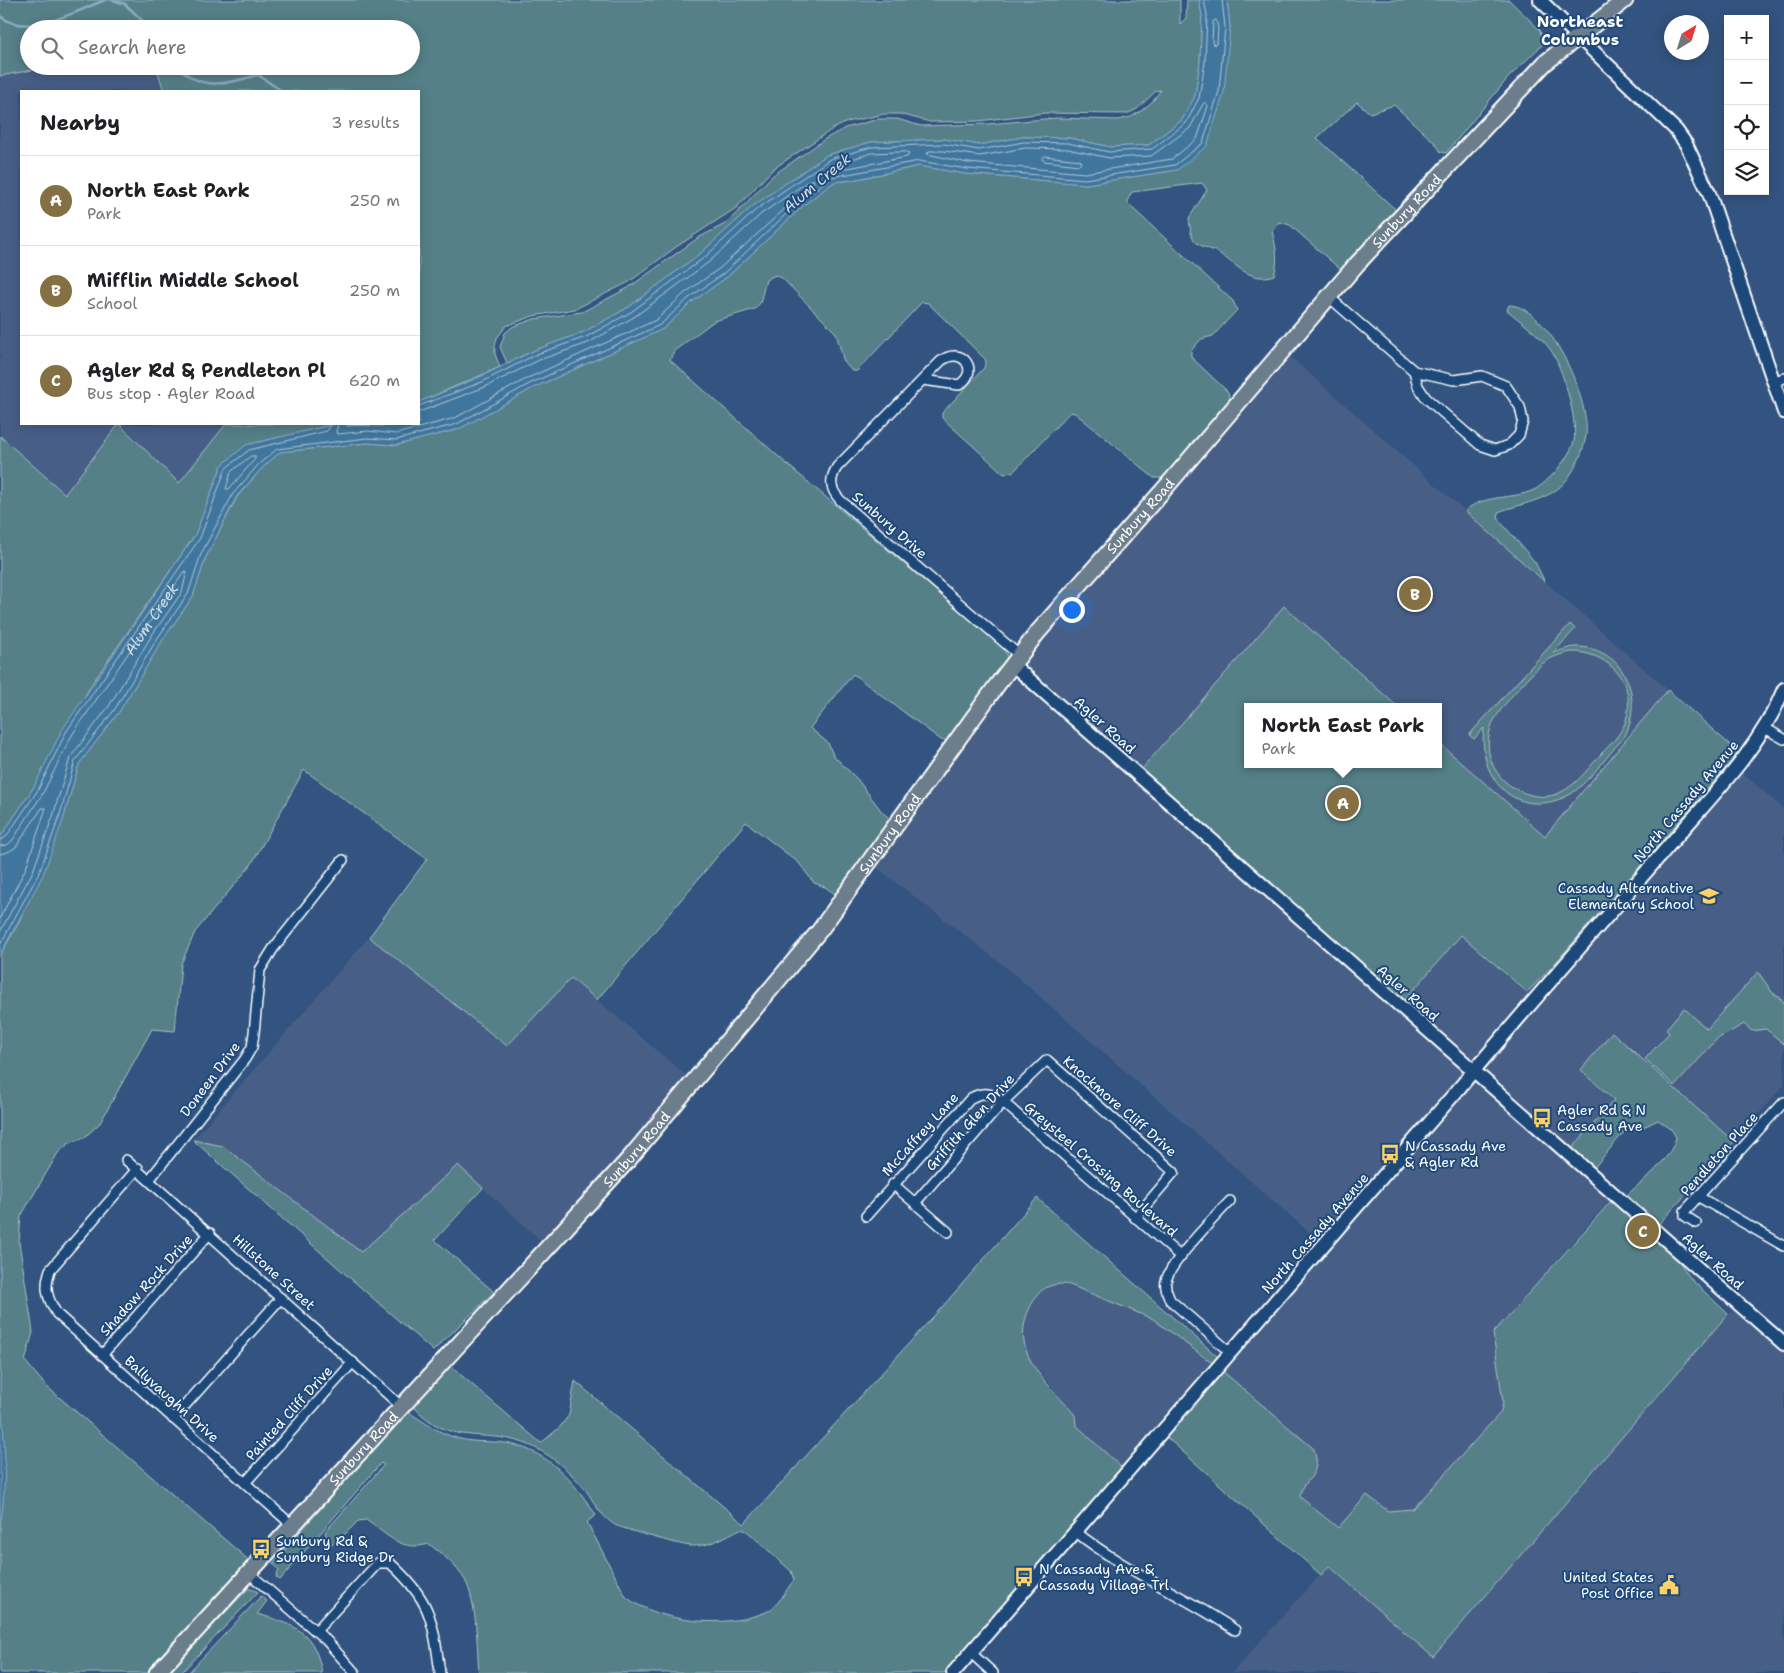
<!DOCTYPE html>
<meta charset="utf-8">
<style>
body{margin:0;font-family:"Shantell Sans",sans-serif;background:#f6f6f6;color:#202124}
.controls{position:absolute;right:15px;top:15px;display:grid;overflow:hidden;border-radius:0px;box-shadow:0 2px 12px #0003}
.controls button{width:45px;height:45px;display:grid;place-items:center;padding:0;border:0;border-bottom:1px solid #e0e0e0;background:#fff;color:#202124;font:25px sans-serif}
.compass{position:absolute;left:1664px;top:15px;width:45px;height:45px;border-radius:50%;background:#fff;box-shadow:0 2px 12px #0003;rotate:38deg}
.you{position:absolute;left:1071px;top:609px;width:18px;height:18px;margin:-12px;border:4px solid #fff;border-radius:50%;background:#1a73e8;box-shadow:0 0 0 8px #1a73e833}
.badge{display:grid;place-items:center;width:32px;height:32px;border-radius:50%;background:#847042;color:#fff;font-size:16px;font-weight:700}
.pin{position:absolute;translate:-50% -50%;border:2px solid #fff;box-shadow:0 1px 5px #0006}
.popup{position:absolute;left:1244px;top:703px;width:198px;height:65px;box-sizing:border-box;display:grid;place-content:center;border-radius:0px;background:#fff;filter:drop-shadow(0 1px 4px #0005);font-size:16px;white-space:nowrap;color:#757577}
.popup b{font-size:19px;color:#202124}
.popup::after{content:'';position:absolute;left:50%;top:100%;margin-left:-10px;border:10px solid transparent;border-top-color:#fff}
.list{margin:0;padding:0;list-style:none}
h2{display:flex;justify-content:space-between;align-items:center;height:65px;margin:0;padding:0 20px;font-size:21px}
h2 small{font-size:16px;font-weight:400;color:#757577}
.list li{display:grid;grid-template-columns:32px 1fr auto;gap:15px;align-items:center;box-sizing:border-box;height:90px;padding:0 20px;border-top:1px solid #e0e0e0}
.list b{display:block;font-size:19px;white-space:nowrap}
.list p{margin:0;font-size:16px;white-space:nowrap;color:#757577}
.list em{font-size:16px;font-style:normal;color:#757577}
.icon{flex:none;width:28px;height:28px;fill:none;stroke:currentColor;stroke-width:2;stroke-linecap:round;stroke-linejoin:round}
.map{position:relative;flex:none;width:1784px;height:1673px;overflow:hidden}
.search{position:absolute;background:#fff;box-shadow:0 2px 12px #0003;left:20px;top:20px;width:400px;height:55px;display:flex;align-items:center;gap:12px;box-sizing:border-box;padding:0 18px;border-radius:28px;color:#757577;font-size:19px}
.panel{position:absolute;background:#fff;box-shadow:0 2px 12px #0003;left:20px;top:90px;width:400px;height:335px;border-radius:0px}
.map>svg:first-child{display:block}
</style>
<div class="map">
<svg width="1784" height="1673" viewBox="0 0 1784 1673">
<rect width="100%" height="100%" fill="#335480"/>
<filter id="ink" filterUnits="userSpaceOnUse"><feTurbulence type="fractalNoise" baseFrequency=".02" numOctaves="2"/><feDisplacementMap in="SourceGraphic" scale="10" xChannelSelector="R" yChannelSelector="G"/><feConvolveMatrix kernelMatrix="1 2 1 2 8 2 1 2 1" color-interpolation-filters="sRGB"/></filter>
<g filter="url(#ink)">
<g fill="#465f87">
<polygon points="54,66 156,66 164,91 21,91 21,424 226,424 179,483 119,425 65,494 0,436 0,76"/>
<polygon points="1286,353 1668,690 1545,836 1438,742 1438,707 1398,707 1284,606 1135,777 1397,1008 1461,935 1526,992 1549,970 1559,983 1741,772 1784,809 1784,1085 1734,1142 1613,1032 1614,1100 1571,1150 1619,1192 1594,1217 1493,1333 1503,1402 1501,1412 1413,1509 1388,1511 1338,1528 1300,1497 1300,1492 1314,1472 1221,1369 1123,1469 1076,1425 1075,1415 1031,1361 1022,1341 1023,1322 1035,1298 1048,1286 1060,1283 1070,1285 1153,1319 1213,1363 1319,1241 1006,967 876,867 1003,687 1017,679 1021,680 1015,662"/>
<polygon points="369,937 507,1046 571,978 694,1082 550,1249 458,1165 361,1252 224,1146 193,1140"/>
<polygon points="1735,1307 1784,1350 1784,1673 1232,1673 1328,1566 1433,1657"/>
</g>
<g fill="#548088" stroke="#aac0c4" fill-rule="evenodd">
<polygon points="0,0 1180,0 1180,24 1186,18 1187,0 1199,0 1202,15 1200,62 1195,96 1182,120 1149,145 1110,147 1069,138 1023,137 979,145 944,139 871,142 827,155 753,206 701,253 629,307 584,332 535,350 507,363 500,347 505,333 512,327 534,319 582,312 628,288 698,238 727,223 772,176 825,139 845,128 879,119 897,119 921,126 988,124 1056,118 1118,120 1131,117 1141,111 1152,102 1161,90 1156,91 1137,109 1127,114 1045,113 978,121 930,122 900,114 884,114 847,122 831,130 773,169 736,208 676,247 629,282 575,309 533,316 506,326 497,338 495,346 495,354 500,367 419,402 419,91 164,91 156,66 411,66 411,29 29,29 29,66 54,66 0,76"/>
<path d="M1227,0H1509L1540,30L1543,44L1508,78L1446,153L1441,152L1435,143L1394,105L1370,113L1357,102L1317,138L1396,210L1345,268L1341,270L1290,225L1279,222L1272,231C1276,246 1279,261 1274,275C1249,284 1235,262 1215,251C1210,249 1202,247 1197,243C1190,237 1190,227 1189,218L1207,190L1202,183L1132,192L1128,199V204L1233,301L1237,310L1213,336L1201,339L1191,351V357L1228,392L1230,400L1163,478H1154L1075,413L1070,412L1014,471L1004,474L942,418V413L984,368L986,360L928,303L922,302L857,371H852L844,362L836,333L782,278L775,275L766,280L760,303L755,309L714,321L674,351L670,360L788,465L1003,648L1007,656L1006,662L947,741L941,740L853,674L810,728L828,743L833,755L857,779L883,813L893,821L838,896L825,887L814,883L799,863L746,822L597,1000L571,978L507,1046L369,937L427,859L304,770L251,865L195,932L181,964L175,1031L152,1029L100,1123L85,1137L68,1144L58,1153L21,1216L19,1242L33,1332L25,1361L45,1385L252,1563L150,1673H0C0,1625 0,1575 0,1527C4,1481 6,1444 0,1397V955L17,926L63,820L79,764L119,712L162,641L193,596L206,557L237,497L263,467L280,452L367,443L397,445L459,429L533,388L663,329L692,302L727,277L805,204L834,182L852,180L919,166L966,174L1086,184L1177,170L1230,27Z"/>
<path d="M1509,305C1549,306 1590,399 1586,435C1584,451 1575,471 1564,483C1547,501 1520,504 1498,512L1499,520L1535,562L1545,582L1465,511C1483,494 1512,500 1534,490C1548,483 1570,457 1574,441C1578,420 1562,365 1550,349C1539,334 1521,322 1507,310Z"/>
<polygon points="119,424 179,483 226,424 336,424 247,445 222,465 195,535 91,685 34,787 0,838 0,436 65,494"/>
<polygon points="1284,606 1398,707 1248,707 1248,764 1438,764 1438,742 1545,836 1668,690 1739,753 1549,970 1527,992 1461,935 1404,1001 1142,769"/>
<path d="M1570,624L1575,629L1553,653C1561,651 1568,647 1576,647C1624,647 1644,697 1625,736C1611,751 1586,786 1569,795C1518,821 1477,781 1484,728L1474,739L1469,735ZM1571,652C1609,651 1639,685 1625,723C1620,735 1611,744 1602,753C1585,772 1566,801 1536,796C1503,791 1480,761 1491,727C1496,711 1530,675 1543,663C1551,657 1562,654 1571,652Z"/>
<polygon points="1758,972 1772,992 1784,1002 1784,1044 1766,1029 1752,1031 1744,1024 1717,1039 1675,1086 1645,1059 1669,1033 1666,1029 1684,1008 1707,1029"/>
<path d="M1612,1032L1734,1142L1658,1225L1626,1196C1644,1179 1670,1162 1676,1137L1671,1129L1658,1120L1635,1131L1629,1126L1593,1169L1571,1150L1614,1100L1581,1070Z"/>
<polygon points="193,1140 223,1146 361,1252 458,1165 483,1188 435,1240 494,1292 433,1351"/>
<path d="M1037,1198L1218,1357L1212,1363L1153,1319L1070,1285C1055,1282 1042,1286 1034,1300C1004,1350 1044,1378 1075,1415L1076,1425L1123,1469L946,1673H479C477,1647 477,1602 465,1580C456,1565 442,1554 429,1544C401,1552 388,1535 366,1520L358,1521L336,1543L329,1544L325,1532L384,1465L381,1463L280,1580L276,1577L279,1570L273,1563L407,1411C425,1423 443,1436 465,1440C482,1443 501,1440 518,1446C554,1457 576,1485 596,1515L587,1522L626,1597C660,1623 726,1629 766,1612C778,1607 786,1590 794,1580L791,1571L747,1531L740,1529C726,1536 711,1546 694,1546C684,1547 629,1530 617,1526C612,1524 606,1518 602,1514C595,1507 591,1496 585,1489C569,1470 547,1451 524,1443C480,1428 451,1448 412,1405L449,1365L541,1443L560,1427L569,1415L575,1381L744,1524L943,1306Z"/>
<path d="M1612,1200L1678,1260L1691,1279L1728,1314L1433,1657L1329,1566L1321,1575L1164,1435L1220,1369L1314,1449C1315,1454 1317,1460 1316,1465C1315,1478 1300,1485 1300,1497L1338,1528L1367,1495L1388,1511L1413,1509L1501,1412L1503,1402L1493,1333Z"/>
<polygon points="248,1589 252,1589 258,1592 181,1673 167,1673"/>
<path d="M261,1596L267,1601L257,1614C294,1624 315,1631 322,1673H188Z"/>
</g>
<g fill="#40769d" stroke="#8cadc4">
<polygon points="1199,0 1227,0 1230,27 1224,92 1207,146 1177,170 1086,184 966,174 919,166 852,180 834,182 805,204 727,277 692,302 663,329 533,388 459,429 397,445 367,443 280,452 263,467 237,496 206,557 193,596 162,641 119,712 79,764 63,820 43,875 0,955 0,838 34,787 62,730 195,535 222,465 246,445 336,424 419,424 419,402 480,377 535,350 584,332 629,307 701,253 753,206 827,155 871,142 944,139 979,145 1023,137 1069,138 1110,147 1149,145 1182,120 1195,96 1200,62 1202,15"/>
<path d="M0,1398C6,1441 7,1484 0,1527Z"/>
</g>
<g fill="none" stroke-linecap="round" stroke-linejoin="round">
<g stroke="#b3c8d8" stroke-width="1">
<polygon points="1216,20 1218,28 1217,43 1214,45 1212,43 1213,22"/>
<polygon points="1206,103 1208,106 1197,139 1172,159 1085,173 968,163 927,154 929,151 944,151 980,156 1025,148 1068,149 1109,158 1151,156 1190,128 1203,104"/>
<polygon points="906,152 909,154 907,157 832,171 829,169 832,165 872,153"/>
<polygon points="1045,156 1080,160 1081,163 1079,165 1044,161 1042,159"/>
<polyline points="419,406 482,382 537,354 586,337 631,312 705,257 757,209 830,159 871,147 944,144 979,150 1024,142 1068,143 1109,152 1152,149 1186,123 1199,98 1205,62 1207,15 1204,0"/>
<polyline points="338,424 336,432 338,434 368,431 396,434 455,418 528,378 656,320 685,293 720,268 813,183 814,180 810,180 761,214 709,262 634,317 588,343 539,360 485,387 419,412"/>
<path d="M345,424L348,426C366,424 386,428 404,424"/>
<polygon points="251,456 255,456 255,459 229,489 226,489 231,472"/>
<polyline points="0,840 6,837 38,790 66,732 200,538 226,468 249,450 327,431 332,424"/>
<path id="s1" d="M0,846L7,845L12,841L43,793L72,735L184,572L187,571L182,592L152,635L109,706L70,758L53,816L33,871L0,932"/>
<polyline points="0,854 8,852 16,847 42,808 46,808 26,868 0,918"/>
<polyline points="0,945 39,873 59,818 75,761 115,709 157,639 188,594 201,554 233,494 259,464 277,449 367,438 396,440 457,424 531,383 660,325 689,298 724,273 801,200 832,177 919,161 967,169 1085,179 1175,165 1203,143 1219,91 1225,27 1222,0"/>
</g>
<g stroke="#8cadc4" stroke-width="2.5">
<polyline points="113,0 125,4 151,29"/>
<path d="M0,16C28,39 76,11 105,0"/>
<path d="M177,66C203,93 228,83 258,75L282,91"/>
</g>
<defs>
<g id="minor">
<polyline points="1329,297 1414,371 1454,380 1482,376 1506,386 1520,407 1523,421 1519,435 1509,445 1495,450 1480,445 1426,398 1418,386 1414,371"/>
<path d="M923,380L959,385C981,371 962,345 941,361L837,467C829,480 830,489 840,500L1020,656"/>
<polyline points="1773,382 1784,378"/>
<polyline points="1765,728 1784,739"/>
<polyline points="126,1160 402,1407"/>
<path d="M138,1168L50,1270C44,1288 47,1298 57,1314L293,1526"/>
<polyline points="150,1179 245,1059 252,1047 254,1033 260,970 273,949 343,860"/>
<polyline points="893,1184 948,1232"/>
<polyline points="1699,1197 1784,1246"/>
<path d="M1230,1201C1215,1217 1170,1262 1166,1281C1164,1288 1168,1294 1170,1300L1231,1353"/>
<polyline points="915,1203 1003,1102 1047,1060 1174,1172 1135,1218"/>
<path d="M866,1216L971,1098C984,1091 992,1093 1003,1102L1181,1257"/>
<polyline points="1696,1223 1685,1216 1685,1211 1784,1102"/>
<polyline points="102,1355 210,1233"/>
<polyline points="173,1419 281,1298"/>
<polyline points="245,1483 353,1362"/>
<path d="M1076,1532C1125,1571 1183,1595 1235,1630"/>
<polyline points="249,1573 326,1640 355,1673"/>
<path d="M316,1631L378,1563H390C431,1600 433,1620 440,1673"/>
<polyline points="971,1653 993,1673"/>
</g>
<g id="secondary">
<polyline points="1540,0 1676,130 1686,144 1709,193 1784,412"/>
<polyline points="1013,665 1784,1344"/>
<path d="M953,1673L1456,1092C1524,1010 1595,931 1665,850C1708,800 1758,752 1784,689"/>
</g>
<g id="primary">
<path id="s2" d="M157,1673L629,1159L820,930L997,685L1038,632L1166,487L1356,265L1545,63L1625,0"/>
</g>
</defs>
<use href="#minor" stroke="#fff" stroke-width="12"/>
<use href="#secondary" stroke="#fff" stroke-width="16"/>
<use href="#primary" stroke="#fff" stroke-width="19"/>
<use href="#minor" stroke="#1f4a7a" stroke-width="9"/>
<use href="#secondary" stroke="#1f4a7a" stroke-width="12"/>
<use href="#primary" stroke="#6c7d8c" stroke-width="15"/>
</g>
</g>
<defs>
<symbol id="school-bare" viewBox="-9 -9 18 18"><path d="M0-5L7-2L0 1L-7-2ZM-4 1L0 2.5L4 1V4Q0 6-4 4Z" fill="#ffd166" stroke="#1f4a7a" stroke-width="2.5" paint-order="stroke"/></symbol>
<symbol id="bus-bare" viewBox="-9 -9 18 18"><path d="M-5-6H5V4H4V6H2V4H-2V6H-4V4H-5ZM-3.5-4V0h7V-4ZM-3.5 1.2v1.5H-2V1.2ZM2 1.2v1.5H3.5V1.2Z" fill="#ffd166" stroke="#1f4a7a" stroke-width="2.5" paint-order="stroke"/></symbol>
<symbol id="civic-bare" viewBox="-9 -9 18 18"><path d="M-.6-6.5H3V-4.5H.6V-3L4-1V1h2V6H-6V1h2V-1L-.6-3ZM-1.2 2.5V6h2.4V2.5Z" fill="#ffd166" stroke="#1f4a7a" stroke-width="2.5" paint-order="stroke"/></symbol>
</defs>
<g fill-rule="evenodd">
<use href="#school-bare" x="1695" y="882" width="28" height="28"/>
<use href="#bus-bare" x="1528" y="1104" width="28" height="28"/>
<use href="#bus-bare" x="1376" y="1140" width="28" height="28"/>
<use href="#bus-bare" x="247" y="1535" width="28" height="28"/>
<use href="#bus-bare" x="1010" y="1563" width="28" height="28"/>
<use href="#civic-bare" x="1655" y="1571" width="28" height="28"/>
</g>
<g text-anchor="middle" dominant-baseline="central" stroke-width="4" stroke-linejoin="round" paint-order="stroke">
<g font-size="14" fill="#fff" stroke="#1f4a7a">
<text stroke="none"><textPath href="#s2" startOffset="1925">Sunbury Road</textPath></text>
<text stroke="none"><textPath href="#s2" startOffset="1520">Sunbury Road</textPath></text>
<text transform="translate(890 525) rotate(41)">Sunbury Drive</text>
<text transform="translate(1105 725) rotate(42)">Agler Road</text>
<text transform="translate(1686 801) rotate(-50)">North Cassady Avenue</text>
<text stroke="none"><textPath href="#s2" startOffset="1115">Sunbury Road</textPath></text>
<text transform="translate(1408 993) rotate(41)">Agler Road</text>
<text transform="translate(210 1079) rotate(-53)">Doneen Drive</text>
<text transform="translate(1120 1106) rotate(41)">Knockmore Cliff Drive</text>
<text transform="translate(970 1122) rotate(-48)">Griffith Glen Drive</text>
<text transform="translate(920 1134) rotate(-48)">McCaffrey Lane</text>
<text stroke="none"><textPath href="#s2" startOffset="710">Sunbury Road</textPath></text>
<text transform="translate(1719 1154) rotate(-48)">Pendleton Place</text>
<text transform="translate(1101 1169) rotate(41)">Greysteel Crossing Boulevard</text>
<text transform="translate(1315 1233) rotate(-49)">North Cassady Avenue</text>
<text transform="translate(1713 1261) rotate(42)">Agler Road</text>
<text transform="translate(274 1272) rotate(42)">Hillstone Street</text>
<text transform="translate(146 1285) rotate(-48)">Shadow Rock Drive</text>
<text transform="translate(172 1399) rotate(42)">Ballyvaughn Drive</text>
<text transform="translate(289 1413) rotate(-48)">Painted Cliff Drive</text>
<text stroke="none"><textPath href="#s2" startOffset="305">Sunbury Road</textPath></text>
</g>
<g font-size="14" fill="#fff" stroke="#1f4a7a" text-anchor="start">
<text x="1694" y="888" text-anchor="end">Cassady Alternative<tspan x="1694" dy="16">Elementary School</tspan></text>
<text x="1557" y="1110">Agler Rd &amp; N<tspan x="1557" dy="16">Cassady Ave</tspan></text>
<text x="1405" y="1146">N Cassady Ave<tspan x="1405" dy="16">&amp; Agler Rd</tspan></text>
<text x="276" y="1541">Sunbury Rd &amp;<tspan x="276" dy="16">Sunbury Ridge Dr</tspan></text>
<text x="1039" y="1569">N Cassady Ave &amp;<tspan x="1039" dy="16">Cassady Village Trl</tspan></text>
<text x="1654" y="1577" text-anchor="end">United States<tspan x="1654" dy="16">Post Office</tspan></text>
</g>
<g font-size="15" font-style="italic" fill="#cfdde6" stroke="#1f4a7a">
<text transform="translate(817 183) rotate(-40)">Alum Creek</text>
<text stroke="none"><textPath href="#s1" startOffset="276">Alum Creek</textPath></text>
</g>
<g font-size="16" font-weight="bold" fill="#fff" stroke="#1f4a7a">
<text x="1580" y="21">Northeast<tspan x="1580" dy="18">Columbus</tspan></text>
</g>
</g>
</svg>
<div class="controls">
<button>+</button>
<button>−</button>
<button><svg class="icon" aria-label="locate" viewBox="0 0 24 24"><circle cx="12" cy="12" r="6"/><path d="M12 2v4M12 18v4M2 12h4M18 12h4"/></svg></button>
<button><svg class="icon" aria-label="layers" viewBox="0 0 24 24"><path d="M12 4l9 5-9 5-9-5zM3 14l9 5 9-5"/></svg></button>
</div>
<svg class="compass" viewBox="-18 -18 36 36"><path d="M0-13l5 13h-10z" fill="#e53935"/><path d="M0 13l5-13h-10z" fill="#757577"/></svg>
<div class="you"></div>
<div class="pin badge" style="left:1343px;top:803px">A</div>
<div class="popup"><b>North East Park</b>Park</div>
<div class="pin badge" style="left:1415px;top:594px">B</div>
<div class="pin badge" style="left:1643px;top:1231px">C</div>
<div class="search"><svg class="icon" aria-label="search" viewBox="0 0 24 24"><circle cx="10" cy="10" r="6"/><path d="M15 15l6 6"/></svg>Search here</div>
<section class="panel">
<h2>Nearby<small>3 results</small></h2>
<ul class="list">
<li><span class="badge">A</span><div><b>North East Park</b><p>Park</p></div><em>250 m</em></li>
<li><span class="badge">B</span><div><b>Mifflin Middle School</b><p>School</p></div><em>250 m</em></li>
<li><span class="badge">C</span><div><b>Agler Rd &amp; Pendleton Pl</b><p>Bus stop · Agler Road</p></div><em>620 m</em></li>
</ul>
</section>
</div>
